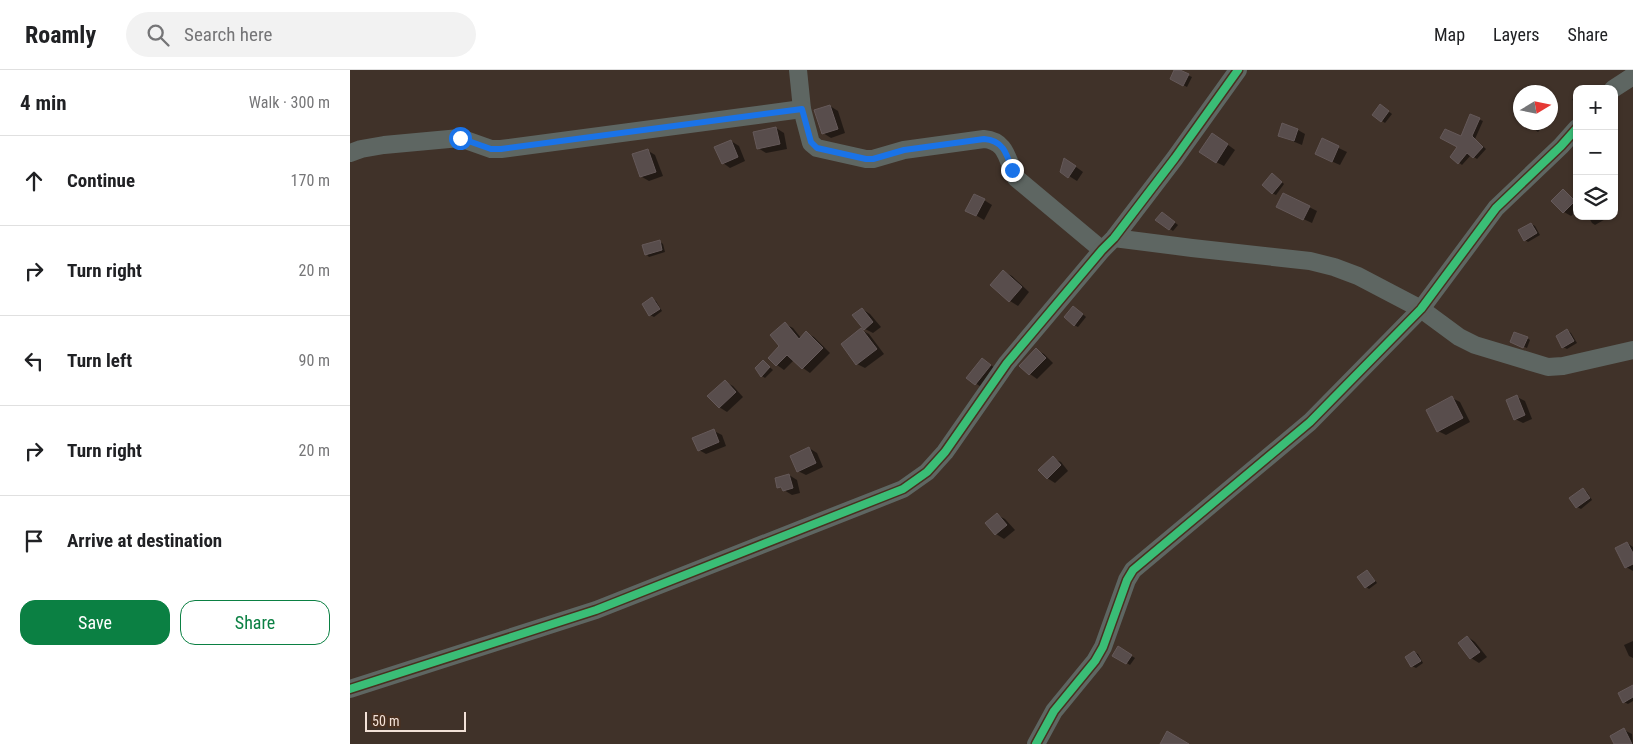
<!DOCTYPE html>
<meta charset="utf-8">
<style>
body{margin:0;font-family:"Roboto Condensed",sans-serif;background:#f2f2f2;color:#202124}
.controls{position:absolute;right:15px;top:15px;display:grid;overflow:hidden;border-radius:10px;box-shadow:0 1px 4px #0004}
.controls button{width:45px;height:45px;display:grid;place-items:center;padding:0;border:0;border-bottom:1px solid #e0e0e0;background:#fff;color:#202124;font:25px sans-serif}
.compass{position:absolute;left:1163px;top:15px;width:45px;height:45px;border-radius:50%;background:#fff;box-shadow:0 1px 4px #0004;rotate:80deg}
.scale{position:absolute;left:15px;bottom:12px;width:101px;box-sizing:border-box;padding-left:5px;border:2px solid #f2e1d7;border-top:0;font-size:14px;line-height:18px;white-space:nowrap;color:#f2e1d7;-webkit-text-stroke:4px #493020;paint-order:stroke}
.stop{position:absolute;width:15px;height:15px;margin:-11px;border:4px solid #1a73e8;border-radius:50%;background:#fff}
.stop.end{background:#1a73e8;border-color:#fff;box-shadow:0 1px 5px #0008}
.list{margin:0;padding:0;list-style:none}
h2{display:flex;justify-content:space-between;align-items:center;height:65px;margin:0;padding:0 20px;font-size:21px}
h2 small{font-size:16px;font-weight:400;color:#757577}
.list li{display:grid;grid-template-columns:32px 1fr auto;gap:15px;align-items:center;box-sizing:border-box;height:90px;padding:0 20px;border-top:1px solid #e0e0e0}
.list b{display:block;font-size:19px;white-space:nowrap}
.list em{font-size:16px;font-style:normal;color:#757577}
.actions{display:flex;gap:10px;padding:15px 20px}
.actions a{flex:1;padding:11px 0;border:1px solid #0b8043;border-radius:15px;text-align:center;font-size:18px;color:#0b8043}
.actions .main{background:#0b8043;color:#fff}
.icon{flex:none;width:28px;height:28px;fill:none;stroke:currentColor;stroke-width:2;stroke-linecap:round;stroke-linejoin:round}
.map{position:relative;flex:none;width:1283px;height:674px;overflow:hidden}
header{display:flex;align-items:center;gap:30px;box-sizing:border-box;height:70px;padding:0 25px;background:#fff;border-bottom:1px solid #e0e0e0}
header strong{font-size:24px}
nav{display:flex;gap:28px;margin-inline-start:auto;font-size:18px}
.search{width:350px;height:45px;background:#f2f2f2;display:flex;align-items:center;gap:12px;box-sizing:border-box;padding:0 18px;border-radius:28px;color:#757577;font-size:19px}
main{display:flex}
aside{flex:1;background:#fff}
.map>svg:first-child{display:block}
</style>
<header>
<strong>Roamly</strong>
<div class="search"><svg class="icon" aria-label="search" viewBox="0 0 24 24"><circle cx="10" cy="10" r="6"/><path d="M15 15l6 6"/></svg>Search here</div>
<nav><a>Map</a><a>Layers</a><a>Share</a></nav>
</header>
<main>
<aside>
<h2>4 min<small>Walk · 300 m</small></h2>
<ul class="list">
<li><svg class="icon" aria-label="ahead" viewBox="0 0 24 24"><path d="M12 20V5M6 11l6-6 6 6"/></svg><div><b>Continue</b></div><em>170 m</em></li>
<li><svg class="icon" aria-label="right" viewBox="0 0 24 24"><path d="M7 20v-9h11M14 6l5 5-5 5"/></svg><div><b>Turn right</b></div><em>20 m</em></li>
<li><svg class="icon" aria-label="left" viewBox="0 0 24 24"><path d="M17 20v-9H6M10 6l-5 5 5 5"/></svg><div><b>Turn left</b></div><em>90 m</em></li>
<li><svg class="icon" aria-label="right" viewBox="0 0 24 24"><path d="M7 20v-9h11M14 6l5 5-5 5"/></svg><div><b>Turn right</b></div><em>20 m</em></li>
<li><svg class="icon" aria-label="arrive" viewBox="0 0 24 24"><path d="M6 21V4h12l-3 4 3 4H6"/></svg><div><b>Arrive at destination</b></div></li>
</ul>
<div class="actions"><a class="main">Save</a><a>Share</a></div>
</aside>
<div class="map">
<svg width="1283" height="674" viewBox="0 0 1283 674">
<rect width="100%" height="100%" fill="#403229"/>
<g fill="#0007">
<polygon points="825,0 842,7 837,17 821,9"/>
<polygon points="1227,21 1227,32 1222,30"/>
<polygon points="480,36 488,41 495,63 481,68 473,63"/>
<polygon points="1034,38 1042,44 1035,53 1032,51"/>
<polygon points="1121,46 1133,51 1125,69 1136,79 1127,89 1121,85 1112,95 1102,87 1109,77"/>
<polygon points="1179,52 1191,52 1194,55 1188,62 1178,54"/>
<polygon points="426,58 434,63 437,79 416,83 408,78"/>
<polygon points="948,60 955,64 952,75 930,66"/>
<polygon points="870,69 885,80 874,96 866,92"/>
<polygon points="972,70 997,82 990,95 974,88"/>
<polygon points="381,71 389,76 395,91 380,98 373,93"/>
<polygon points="297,80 305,85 313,106 299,111 292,107 284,85"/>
<polygon points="722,94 733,102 727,111 719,106"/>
<polygon points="926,107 934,114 926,125 922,123"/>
<polygon points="1213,121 1227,131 1227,141 1221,146 1214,142"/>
<polygon points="634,130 642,135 634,150 617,140"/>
<polygon points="959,137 967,141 962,153 936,141"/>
<polygon points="815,145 828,155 823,161 807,150"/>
<polygon points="1238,146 1258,146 1259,147 1245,155 1242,153"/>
<polygon points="1181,154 1185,156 1190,165 1178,172 1175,170"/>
<polygon points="309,171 313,174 315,182 299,187 296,184"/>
<polygon points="654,202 662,206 679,222 668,236 660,231 642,215"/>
<polygon points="302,229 306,231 312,241 304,247 300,245"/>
<polygon points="512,239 520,244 531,257 523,263 515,259"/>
<polygon points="727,239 736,247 728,257 724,255"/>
<polygon points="435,254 443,258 451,268 456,263 464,267 480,283 460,303 453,298 444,290 434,300 427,295 419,288 431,276"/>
<polygon points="511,260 519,264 534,284 515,298 507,294"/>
<polygon points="1217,260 1221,263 1227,273 1217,279 1213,277"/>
<polygon points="1177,268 1180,270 1177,278 1165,273"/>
<polygon points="686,280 694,284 703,293 687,309 680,304"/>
<polygon points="632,289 648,300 634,319 618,308"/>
<polygon points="416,294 423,300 415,308 412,306"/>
<polygon points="375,312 383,316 393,327 377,342 369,337"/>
<polygon points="1167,327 1175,331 1182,349 1173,353 1165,349"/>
<polygon points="1102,328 1110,332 1120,352 1096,365 1088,361"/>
<polygon points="364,361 372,365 376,376 356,384 349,380"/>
<polygon points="459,378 467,383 473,397 456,405 448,401"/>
<polygon points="703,388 711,392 718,401 705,413 697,408"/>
<polygon points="439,405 447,410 450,423 442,425 429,417"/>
<polygon points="1233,420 1237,422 1242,430 1231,439 1227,437"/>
<polygon points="647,445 655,449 665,460 654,469 646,464 637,453"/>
<polygon points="1277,473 1283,477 1283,501 1276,497"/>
<polygon points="1017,502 1020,504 1027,513 1019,519 1016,517"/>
<polygon points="1118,567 1125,572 1137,587 1129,593 1121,588 1110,573"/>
<polygon points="1283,571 1283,588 1279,586 1274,575"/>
<polygon points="768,578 785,588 780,595 764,585"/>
<polygon points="1064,582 1068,584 1073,593 1066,598 1062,596"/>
<polygon points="1283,618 1283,631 1278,634 1274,632"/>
<polygon points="1274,660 1282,664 1283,674 1265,674"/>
</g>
<g fill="#584d4c" stroke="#655959">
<polygon points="824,0 830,0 839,4 833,16 820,9"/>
<polygon points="1030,34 1039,41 1031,52 1022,45"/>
<polygon points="480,35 488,59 472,64 464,40"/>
<polygon points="1120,44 1130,48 1122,66 1133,77 1123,88 1117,83 1108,94 1100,87 1107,77 1090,68 1095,59 1111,66"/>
<polygon points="932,53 948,59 944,71 928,66"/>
<polygon points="426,57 430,74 407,79 403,62"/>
<polygon points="862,63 878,74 866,93 849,82"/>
<polygon points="972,68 989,76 982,92 965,84"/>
<polygon points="381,70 388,87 372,94 364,77"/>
<polygon points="298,79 306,102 290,107 282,84"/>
<polygon points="714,88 726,96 718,108 710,102"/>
<polygon points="922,103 932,112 922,124 912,115"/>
<polygon points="1213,119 1225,131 1213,143 1201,131"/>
<polygon points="933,123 960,136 953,150 926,137"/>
<polygon points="624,124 635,129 626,146 615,141"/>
<polygon points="812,142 825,152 819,160 805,150"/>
<polygon points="1181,153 1187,163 1174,171 1168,160"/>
<polygon points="310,170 312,180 295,185 292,175"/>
<polygon points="653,200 672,217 659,232 640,215"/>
<polygon points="302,227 310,239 299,246 292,234"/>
<polygon points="723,236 733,244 724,256 714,247"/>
<polygon points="512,238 523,252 514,260 502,245"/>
<polygon points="435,252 449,269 456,261 473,278 452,299 437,285 426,296 418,288 429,276 420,265"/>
<polygon points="511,258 527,279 506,295 491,274"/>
<polygon points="1217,259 1224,271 1212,278 1206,266"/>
<polygon points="1164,262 1178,267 1173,278 1160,272"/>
<polygon points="686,278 696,288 679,305 669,296"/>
<polygon points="632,288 641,295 625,315 616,308"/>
<polygon points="413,290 420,297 411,307 405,298"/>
<polygon points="375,310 386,322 369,338 357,326"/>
<polygon points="1167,325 1175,345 1164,350 1156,330"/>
<polygon points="1102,326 1113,348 1087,362 1076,340"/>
<polygon points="364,359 369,372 348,381 342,368"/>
<polygon points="459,377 466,393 447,402 440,386"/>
<polygon points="703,386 711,395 697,409 688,400"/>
<polygon points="439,404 443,418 433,421 431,417 427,418 425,408"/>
<polygon points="1233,418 1240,428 1226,438 1219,428"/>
<polygon points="647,443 657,455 645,465 635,453"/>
<polygon points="1277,472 1283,483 1283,494 1275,498 1265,478"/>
<polygon points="1017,500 1025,511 1015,518 1007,507"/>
<polygon points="1117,566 1130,582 1120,589 1108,573"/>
<polygon points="768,576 782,585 776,594 762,586"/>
<polygon points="1064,581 1071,591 1061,597 1055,587"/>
<polygon points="1283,615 1283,627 1273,633 1268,623"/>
<polygon points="1274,658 1282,674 1264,674 1260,666"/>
<polygon points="817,661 839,674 810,674"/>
</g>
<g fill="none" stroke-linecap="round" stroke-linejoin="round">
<g stroke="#5e6662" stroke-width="18">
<path d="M448,0L452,39L461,73L467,78L516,89H523L554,80L634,69C658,71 657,92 666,108L752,180"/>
<polyline points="1263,19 1283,6"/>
<polyline points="0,83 11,79 34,75 110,68 141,79 151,79 452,39"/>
<polyline points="764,168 842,178 960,191 984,197 1008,206 1071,239 1109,267 1125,275 1198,297 1213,296 1283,280"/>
<polyline points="0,619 246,540 553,419 577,402 595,382 657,293 752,180 764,168 825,88 888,0"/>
<polyline points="686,674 704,641 745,591 753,577 777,510 783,500 960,352 1071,239 1146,138 1211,76 1227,58"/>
</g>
<defs>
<g id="cycleway">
<polyline points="0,619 246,540 553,419 577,402 595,382 657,293 752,180 764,168 825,88 888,0"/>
<polyline points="686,674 704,641 745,591 753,577 777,510 783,500 960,352 1071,239 1146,138 1211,76 1227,58"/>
</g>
</defs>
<use href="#cycleway" stroke="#493020" stroke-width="11"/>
<use href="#cycleway" stroke="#3abd76" stroke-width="8"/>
</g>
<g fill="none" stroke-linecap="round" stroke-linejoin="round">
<path stroke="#1a73e8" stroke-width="6" d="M110,68L141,79H151L452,39L461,72L467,78L516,89H523L554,80L634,69C653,70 657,84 662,100"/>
</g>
</svg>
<div class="controls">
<button>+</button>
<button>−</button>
<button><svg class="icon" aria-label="layers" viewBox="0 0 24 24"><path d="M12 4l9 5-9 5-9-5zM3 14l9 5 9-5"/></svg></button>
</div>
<svg class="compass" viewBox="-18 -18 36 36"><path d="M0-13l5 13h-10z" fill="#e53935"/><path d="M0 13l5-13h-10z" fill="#757577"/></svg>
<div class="scale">50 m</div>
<div class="stop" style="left:110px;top:68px"></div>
<div class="stop end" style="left:662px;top:100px"></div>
</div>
</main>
